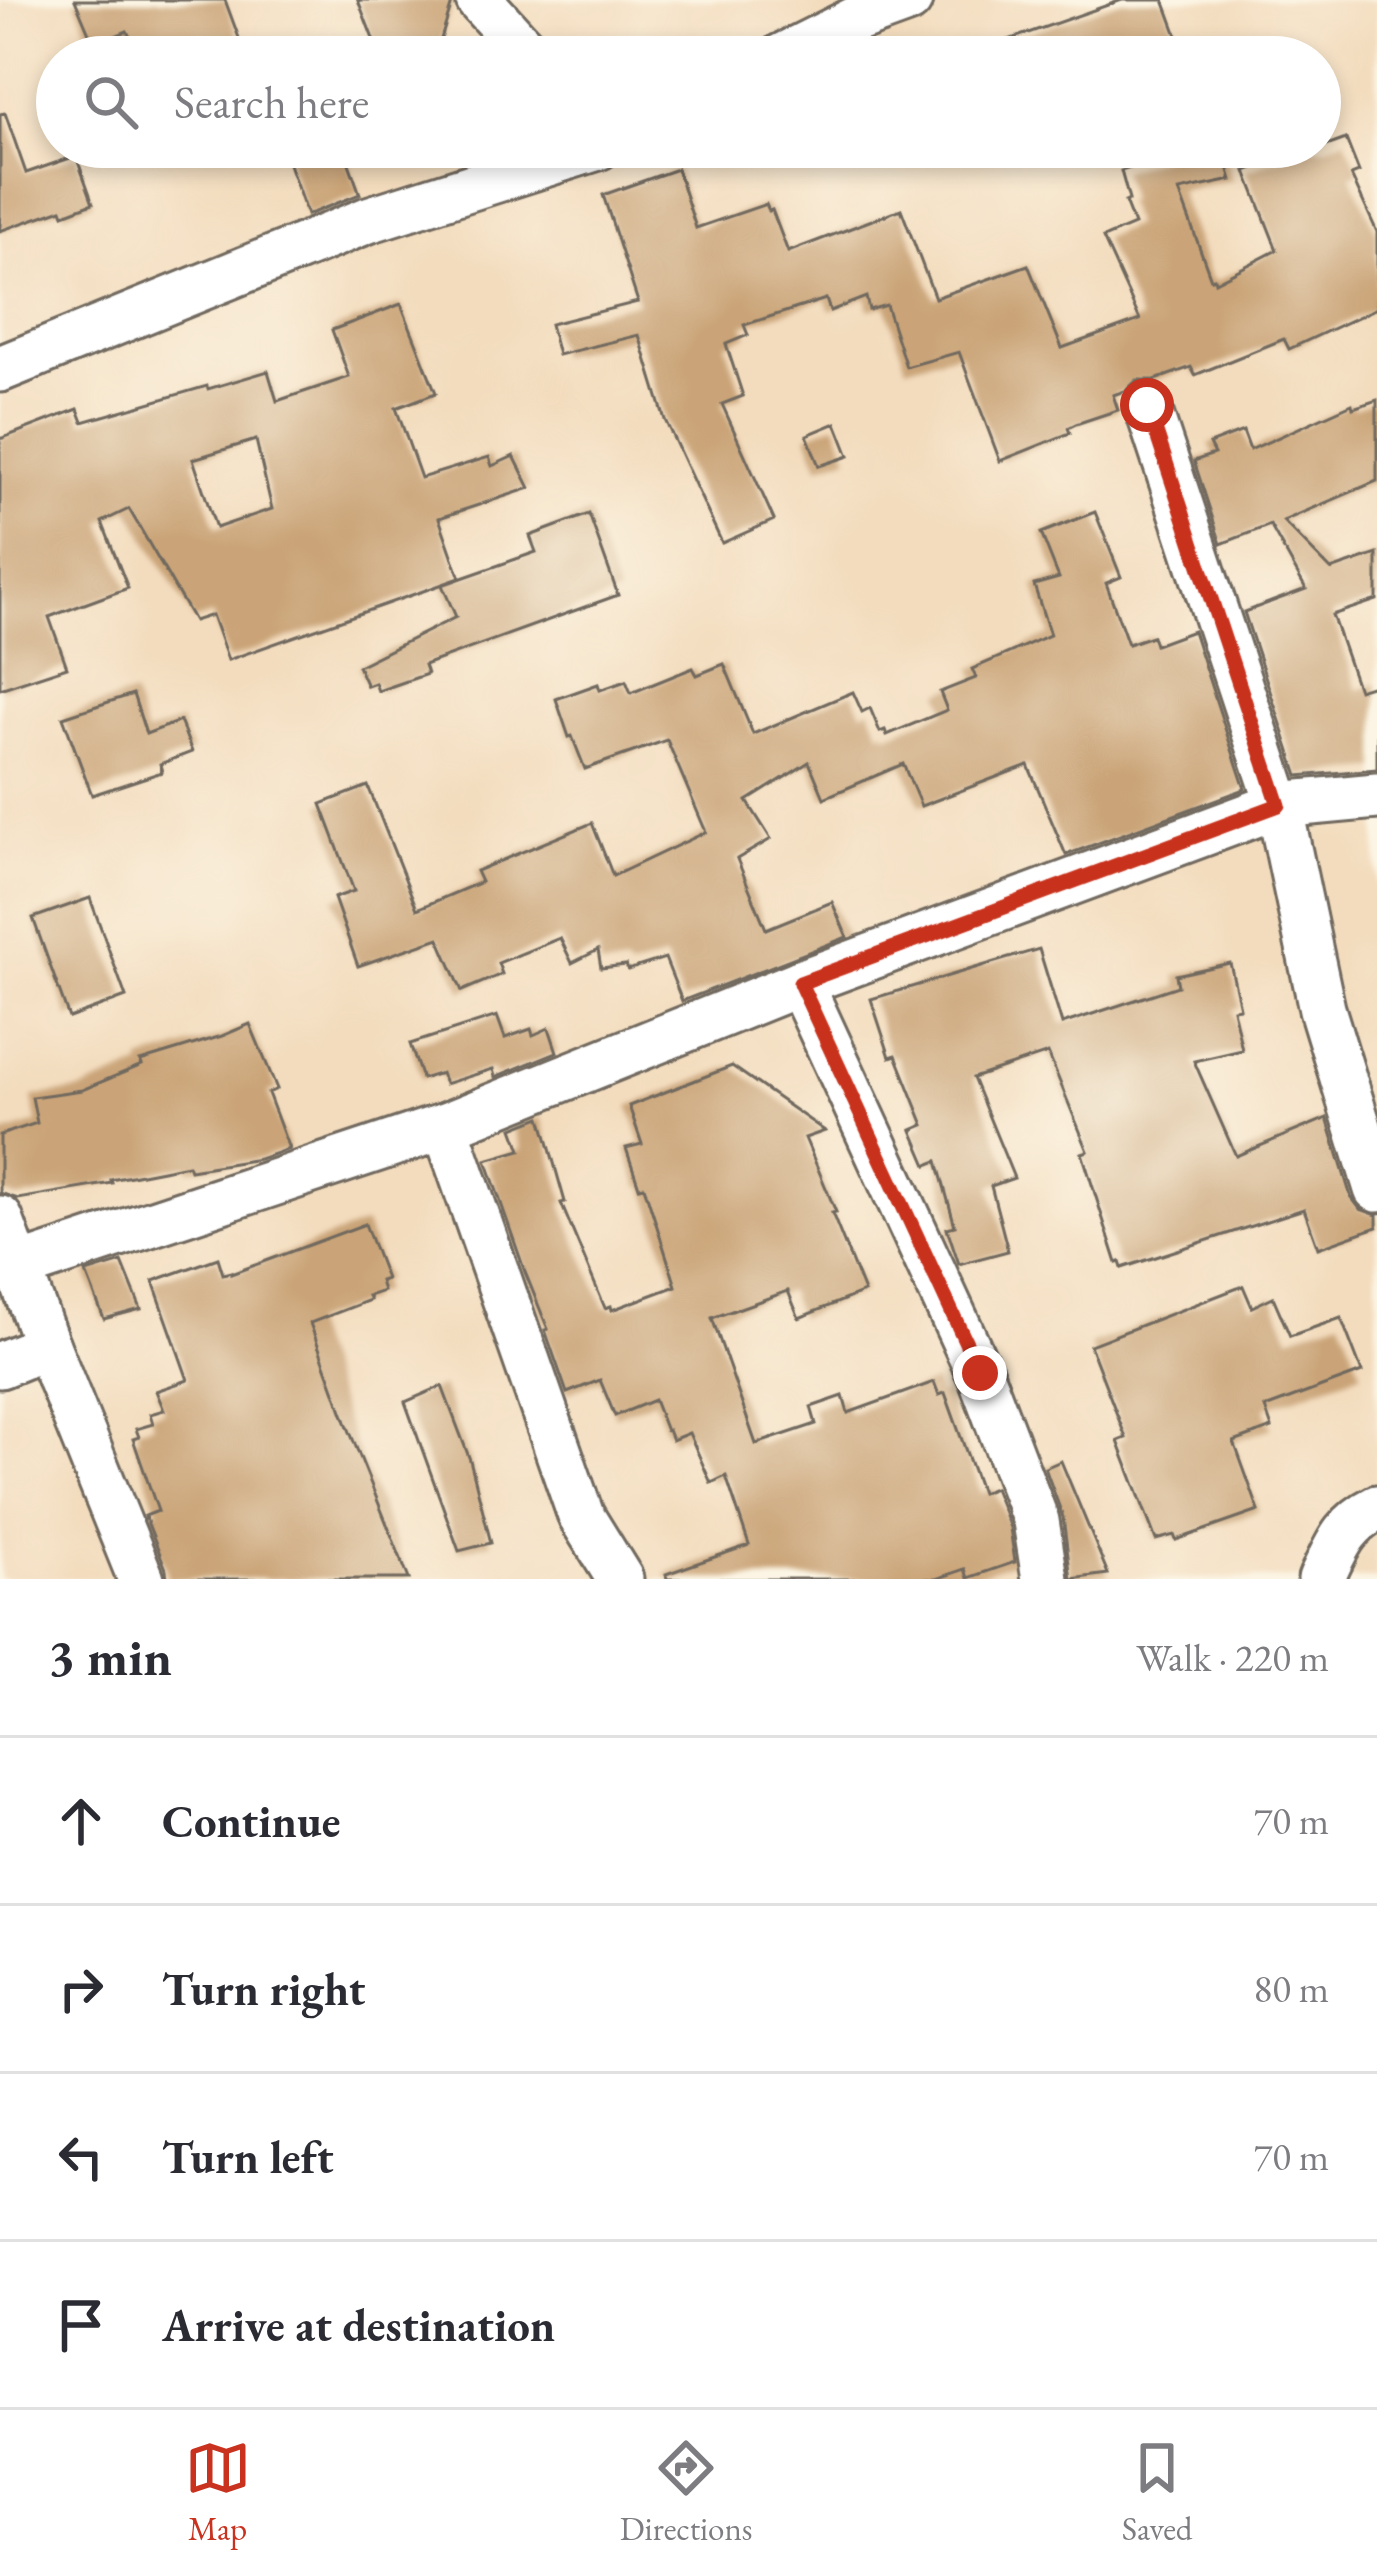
<!DOCTYPE html>
<meta charset="utf-8">
<style>
body{margin:0;font-family:"EB Garamond",serif;background:#f7f7f7;color:#2b2b33}
.stop{position:absolute;width:36px;height:36px;margin:-27px;border:9px solid #c8321e;border-radius:50%;background:#fff}
.stop.end{background:#c8321e;border-color:#fff;box-shadow:0 3px 12px #0008}
.list{margin:0;padding:0;list-style:none}
h2{display:flex;justify-content:space-between;align-items:center;height:156px;margin:0;padding:0 48px;font-size:51px}
h2 small{font-size:39px;font-weight:400;color:#7c7c81}
.list li{display:grid;grid-template-columns:78px 1fr auto;gap:36px;align-items:center;box-sizing:border-box;height:168px;padding:0 48px;border-top:3px solid #e1e1e2}
.list b{display:block;font-size:45px;white-space:nowrap}
.list em{font-size:39px;font-style:normal;color:#7c7c81}
.icon{flex:none;width:66px;height:66px;fill:none;stroke:currentColor;stroke-width:2;stroke-linecap:round;stroke-linejoin:round}
.map{position:relative;flex:none;width:1377px;height:1579px;overflow:hidden}
.search{position:absolute;background:#fff;box-shadow:0 6px 18px #0003;left:36px;right:36px;top:36px;height:132px;display:flex;align-items:center;gap:30px;box-sizing:border-box;padding:0 42px;border-radius:66px;color:#7c7c81;font-size:45px}
.sheet{height:828px;background:#fff}
nav{display:flex;justify-content:space-around;align-items:center;box-sizing:border-box;height:168px;border-top:3px solid #e1e1e2;background:#fff;font-size:33px;color:#7c7c81}
nav a{display:grid;justify-items:center;gap:6px}
nav .on{color:#c8321e}
.map>svg:first-child{display:block}
</style>
<div class="map">
<svg width="1377" height="1579" viewBox="0 0 1377 1579">
<rect width="100%" height="100%" fill="#fcf5e5"/>
<filter id="ink" filterUnits="userSpaceOnUse"><feTurbulence type="fractalNoise" baseFrequency=".00833" numOctaves="2"/><feDisplacementMap in="SourceGraphic" scale="24" xChannelSelector="R" yChannelSelector="G"/><feConvolveMatrix kernelMatrix="1 2 1 2 8 2 1 2 1" color-interpolation-filters="sRGB"/></filter>
<filter id="wash" filterUnits="userSpaceOnUse"><feTurbulence type="fractalNoise" baseFrequency=".004" numOctaves="4" result="noise"/><feDisplacementMap in="SourceGraphic" scale="48" xChannelSelector="R" yChannelSelector="G"/><feGaussianBlur stdDeviation="2.7" result="paint"/><feColorMatrix in="noise" values="0 0 0 0 0 0 0 0 0 0 0 0 0 0 0 0 0 1.4 0 .05"/><feComposite in="paint" operator="in"/></filter>
<g filter="url(#wash)">
<rect width="100%" height="100%" fill="#f3dcbd"/>
<g id="blocks">
<g fill="#caa478" fill-rule="evenodd">
<polygon points="75,0 225,0 246,57 140,57 127,31 94,45"/>
<polygon points="358,0 453,0 441,39 448,57 380,57"/>
<polygon points="1122,0 1164,0 1185,57 978,57 977,51"/>
<polygon points="5,113 26,173 76,156 93,203 64,214 62,209 0,231 0,114"/>
<polygon points="1346,139 1359,172 1351,175 1377,232 1377,308 1289,349 1284,339 1195,375 1191,367 1155,380 1137,380 1125,391 1113,395 1118,410 1076,424 1068,428 1070,433 1000,461 959,352 906,367 886,305 869,310 866,297 830,311 826,299 744,325 748,335 726,344 743,396 722,404 774,520 722,543 665,420 639,335 558,355 550,324 638,302 603,195 677,169 696,228 766,204 769,211 772,210 788,252 901,209 935,298 1028,265 1062,348 1140,320 1103,238 1134,225 1125,202 1129,200 1121,171 1193,147 1222,147 1232,180 1179,191 1211,279 1214,278 1215,282 1277,250 1246,171 1306,147 1324,147"/>
<polygon points="283,147 343,147 360,194 307,215"/>
<path d="M401,304L436,393L396,408L421,478L489,457L492,466L514,456L530,488L439,518L460,578L228,660L212,615L194,621L129,509L102,522L128,588L49,617L67,667L0,689V439L78,409L83,422L207,386L208,389L268,371L277,401L349,377L332,330ZM256,440L272,509L216,528L193,459Z"/>
<polygon points="1377,400 1377,481 1283,521 1331,570 1377,554 1377,600 1332,615 1358,690 1377,684 1377,769 1298,776 1244,612 1306,589 1270,525 1221,544 1194,461 1214,454 1209,444 1243,431 1250,450 1352,404 1353,408"/>
<polygon points="836,423 849,456 819,466 807,435"/>
<polygon points="1095,512 1121,577 1106,583 1128,644 1152,636 1155,645 1193,631 1245,789 1066,855 1028,765 921,806 903,764 824,798 809,762 747,801 771,839 737,859 766,929 832,902 847,937 682,1001 665,958 628,970 626,965 601,968 598,950 572,963 560,938 498,963 502,974 462,991 439,938 358,966 334,898 354,891 321,804 368,786 417,909 481,882 476,871 592,823 613,876 706,832 667,740 585,769 572,736 569,737 556,699 598,684 600,690 626,681 631,693 693,668 697,675 724,664 753,734 853,692 862,712 870,708 880,732 885,730 887,735 947,710 940,692 976,678 972,669 1050,635 1034,585 1059,578 1041,533"/>
<polygon points="589,514 618,595 424,665 427,674 378,691 375,683 367,686 358,666 456,617 442,585 536,552 530,536"/>
<polygon points="133,694 146,734 180,721 192,752 160,764 162,772 92,795 63,717"/>
<polygon points="90,898 126,997 69,1018 33,918"/>
<polygon points="1039,949 1062,1024 1178,986 1176,975 1230,963 1240,1008 1233,1009 1242,1050 1194,1061 1236,1156 1327,1118 1351,1197 1360,1209 1377,1215 1377,1227 1318,1248 1304,1209 1122,1268 1120,1262 1117,1263 1082,1153 1088,1151 1048,1053 973,1078 1014,1178 991,1186 1008,1251 959,1264 947,1228 955,1226 937,1161 927,1165 912,1130 924,1125 896,1055 890,1057 871,999"/>
<polygon points="497,1016 505,1038 531,1029 533,1035 549,1028 557,1052 495,1077 493,1069 445,1084 441,1073 422,1079 410,1044"/>
<polygon points="250,1024 277,1089 268,1093 289,1149 259,1159 190,1170 188,1165 111,1180 112,1183 18,1199 0,1193 0,1135 37,1123 32,1097 82,1090 142,1065 140,1061 222,1036"/>
<polygon points="732,1066 825,1131 805,1138 836,1212 832,1213 864,1292 799,1318 788,1291 712,1318 756,1444 816,1424 811,1407 843,1396 848,1413 934,1382 939,1395 945,1393 981,1493 994,1488 1010,1528 1015,1562 968,1578 965,1569 936,1579 667,1579 666,1574 749,1545 726,1476 711,1483 689,1433 672,1440 668,1430 666,1431 654,1400 615,1416 600,1380 567,1393 545,1330 548,1329 525,1272 486,1160 521,1150 513,1128 541,1117 565,1202 561,1203 605,1308 611,1306 612,1310 676,1286 644,1186 639,1187 626,1148 642,1144 629,1106"/>
<polygon points="365,1224 386,1279 380,1281 383,1291 368,1296 370,1300 310,1323 346,1422 409,1579 167,1579 166,1569 145,1516 158,1511 133,1439 139,1437 136,1429 153,1424 150,1414 164,1410 156,1391 188,1380 153,1281 218,1258 223,1274 231,1272 231,1274"/>
<polygon points="122,1262 141,1309 104,1319 86,1273"/>
<polygon points="1243,1286 1252,1307 1273,1297 1290,1336 1341,1318 1362,1372 1265,1408 1272,1428 1234,1442 1259,1511 1176,1540 1174,1535 1156,1540 1118,1441 1126,1438 1090,1345"/>
<polygon points="442,1386 470,1460 491,1543 459,1551 405,1402"/>
<polygon points="1061,1461 1108,1574 1071,1579 1063,1517 1045,1468"/>
</g>
</g>
</g>
<g filter="url(#ink)">
<use href="#blocks" fill-opacity="0" stroke="#71695e" stroke-width="3"/>
<g fill="none" stroke-linecap="round" stroke-linejoin="round">
<defs>
<g id="street">
<polyline points="479,0 531,57"/>
<polyline points="781,57 857,19 909,0"/>
<polyline points="0,369 368,220 598,147"/>
<polyline points="1147,405 1279,805 1322,1009 1377,1189"/>
<polyline points="800,983 980,1374 1036,1521 1045,1579"/>
<polyline points="445,1126 581,1516 620,1579"/>
<polyline points="0,1219 47,1346 141,1579"/>
<polyline points="20,1267 445,1126 800,983 1279,805 1377,796"/>
<polyline points="0,1365 47,1346"/>
<path d="M1321,1579C1337,1546 1343,1525 1377,1508"/>
</g>
</defs>
<use href="#street" stroke="#71695e" stroke-width="51"/>
<use href="#street" stroke="#fff" stroke-width="45"/>
</g>
</g>
<g fill="none" stroke-linecap="round" stroke-linejoin="round" filter="url(#ink)">
<polyline stroke="#c8321e" stroke-width="15" points="980,1373 800,983 1279,805 1147,405"/>
</g>
</svg>
<div class="stop" style="left:1147px;top:405px"></div>
<div class="stop end" style="left:980px;top:1373px"></div>
<div class="search"><svg class="icon" aria-label="search" viewBox="0 0 24 24"><circle cx="10" cy="10" r="6"/><path d="M15 15l6 6"/></svg>Search here</div>
</div>
<section class="sheet">
<h2>3 min<small>Walk · 220 m</small></h2>
<ul class="list">
<li><svg class="icon" aria-label="ahead" viewBox="0 0 24 24"><path d="M12 20V5M6 11l6-6 6 6"/></svg><div><b>Continue</b></div><em>70 m</em></li>
<li><svg class="icon" aria-label="right" viewBox="0 0 24 24"><path d="M7 20v-9h11M14 6l5 5-5 5"/></svg><div><b>Turn right</b></div><em>80 m</em></li>
<li><svg class="icon" aria-label="left" viewBox="0 0 24 24"><path d="M17 20v-9H6M10 6l-5 5 5 5"/></svg><div><b>Turn left</b></div><em>70 m</em></li>
<li><svg class="icon" aria-label="arrive" viewBox="0 0 24 24"><path d="M6 21V4h12l-3 4 3 4H6"/></svg><div><b>Arrive at destination</b></div></li>
</ul>
</section>
<nav>
<a class="on"><svg class="icon" aria-label="map" viewBox="0 0 24 24"><path d="M3 6l6-2 6 2 6-2v14l-6 2-6-2-6 2zM9 4v14M15 6v14"/></svg>Map</a>
<a><svg class="icon" aria-label="directions" viewBox="0 0 24 24"><path d="M12 3l9 9-9 9-9-9zM9 14v-3h6M13 9l2 2-2 2"/></svg>Directions</a>
<a><svg class="icon" aria-label="saved" viewBox="0 0 24 24"><path d="M7 4h10v16l-5-4-5 4z"/></svg>Saved</a>
</nav>
